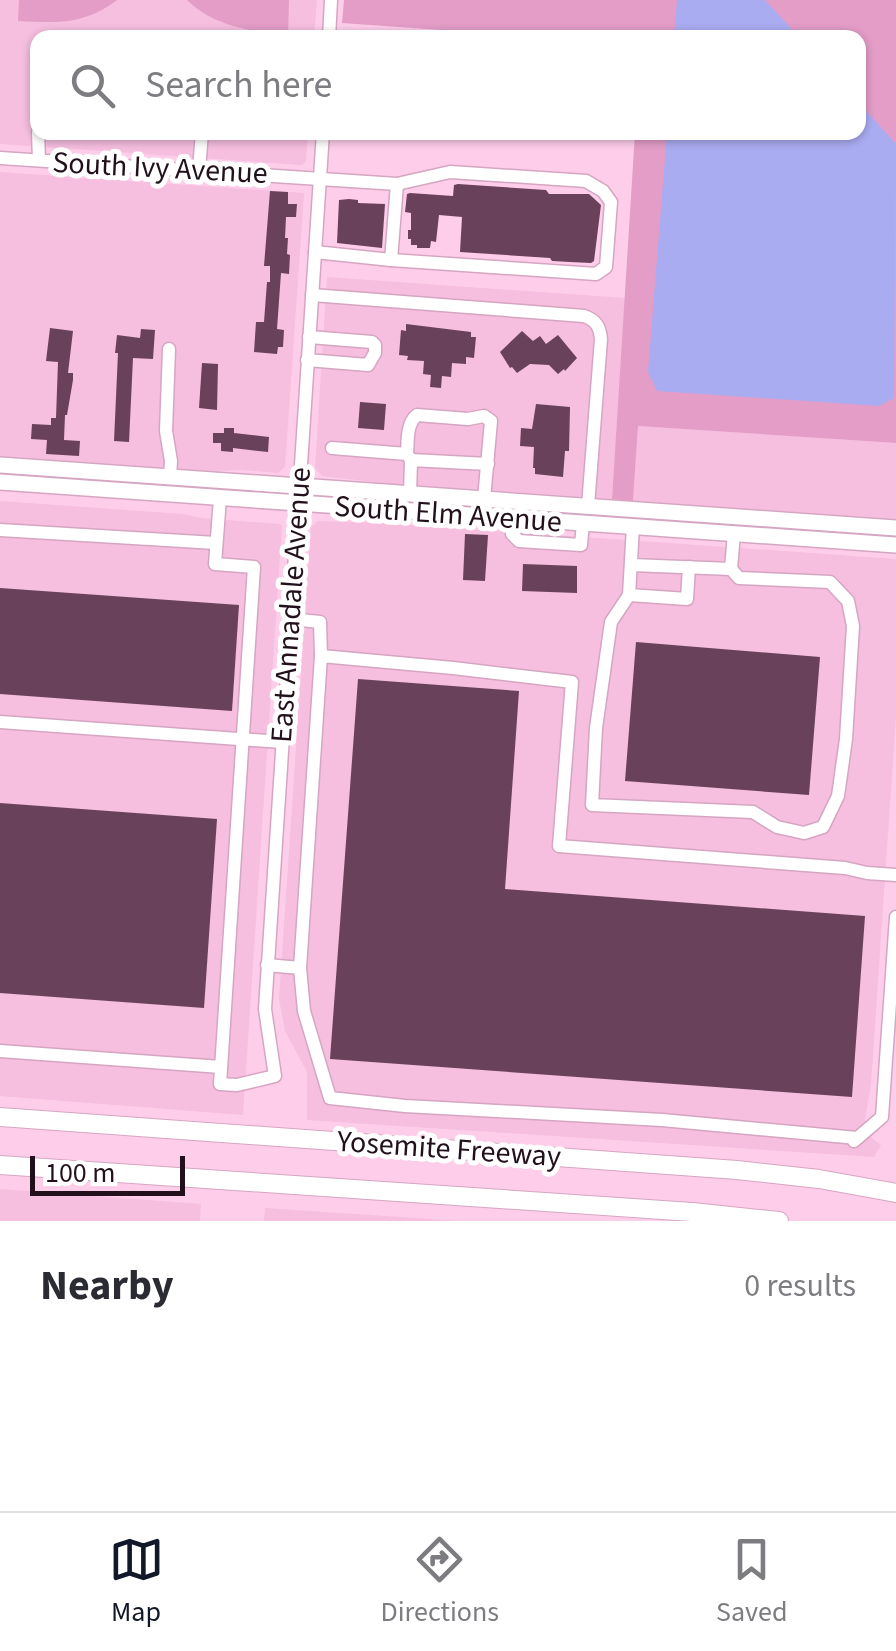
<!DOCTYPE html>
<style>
body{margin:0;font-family:"Source Sans 3",sans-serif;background:#f7f7f7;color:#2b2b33}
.scale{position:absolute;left:30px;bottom:25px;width:155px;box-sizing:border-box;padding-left:10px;border:5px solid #22111c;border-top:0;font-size:28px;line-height:35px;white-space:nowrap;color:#22111c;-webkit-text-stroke:8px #fff;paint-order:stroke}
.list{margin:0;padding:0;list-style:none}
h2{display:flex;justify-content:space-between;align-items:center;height:130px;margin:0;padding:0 40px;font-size:42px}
h2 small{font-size:32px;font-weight:400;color:#7c7c81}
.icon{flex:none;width:55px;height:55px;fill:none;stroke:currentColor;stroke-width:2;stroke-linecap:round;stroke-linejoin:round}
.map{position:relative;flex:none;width:896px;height:1221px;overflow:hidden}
.search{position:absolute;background:#fff;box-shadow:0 2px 8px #0004;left:30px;right:30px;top:30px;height:110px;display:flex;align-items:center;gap:25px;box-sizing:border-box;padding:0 35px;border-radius:20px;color:#7c7c81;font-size:38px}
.sheet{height:290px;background:#fff}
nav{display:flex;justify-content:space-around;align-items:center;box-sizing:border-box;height:140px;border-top:2px solid #e1e1e2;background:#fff;font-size:28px;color:#7c7c81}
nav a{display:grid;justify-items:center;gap:5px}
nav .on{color:#111827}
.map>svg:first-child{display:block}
</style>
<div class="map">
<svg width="896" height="1221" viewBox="0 0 896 1221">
<rect width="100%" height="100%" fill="#fecdea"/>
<g fill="#f6bedf">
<polygon points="0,0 317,0 314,37 38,38 38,132 308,133 306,161 302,165 0,144"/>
<polygon points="0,172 304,193 285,467 278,473 242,470 212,471 0,456"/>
<polygon points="327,277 625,298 612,499 383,483 322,476 315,468"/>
<polygon points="638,426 896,443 896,519 633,501"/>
<polygon points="0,501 183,514 202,518 280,524 282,526 243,1115 0,1096"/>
<polygon points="318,521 383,523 896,559 896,716 871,1084 865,1119 867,1130 873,1139 881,1145 874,1157 307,1120 307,1072 285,1031 279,999 311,527"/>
<polygon points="0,1189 201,1204 200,1221 0,1221"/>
<polygon points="265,1208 459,1221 264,1221"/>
</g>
<g fill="#e39dc7">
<path d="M19,0H117C84,25 57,23 18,21Z"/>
<path d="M187,0H289L288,35C252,32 213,26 187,0Z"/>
<polygon points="344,0 896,0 896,443 638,426 633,501 612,499 635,133 858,132 858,38 556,38 342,23"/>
</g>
<g fill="#aaacf1">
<polygon points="677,0 765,0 799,37 674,37"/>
<polygon points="859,103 896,144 894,398 879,406 657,391 648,372 667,133 858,132"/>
</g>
<g fill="#69415a">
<polygon points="458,184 546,190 549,194 589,194 601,205 594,261 591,263 570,262 552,261 550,258 460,252 462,217 439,215 436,242 431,241 430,248 417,248 417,245 411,245 411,239 408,239 408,230 411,230 411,213 405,212 407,194 410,193 453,196 454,185"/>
<polygon points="270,191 288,192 288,204 297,204 296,217 286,217 285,238 288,238 287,254 290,255 289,274 281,273 277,329 284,330 283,347 278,347 277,354 254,352 256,322 264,322 267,282 270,282 270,266 264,266"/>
<polygon points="349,199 358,200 358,203 385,204 382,248 337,243 339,200"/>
<polygon points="406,324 471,332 471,337 476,337 474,358 466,357 466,364 452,363 451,377 442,376 441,388 430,387 431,375 423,374 424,361 407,360 408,356 399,355 401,330 406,331"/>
<polygon points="50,328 73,331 68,373 73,373 73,380 67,415 65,415 64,440 80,441 79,456 46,454 47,440 31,439 32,424 51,425 51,418 56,418 58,362 46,361"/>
<polygon points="141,329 155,330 153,359 133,358 129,442 114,441 118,353 115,353 117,335 140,338"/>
<polygon points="522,331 533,341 540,336 546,344 558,335 577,358 565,371 564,369 558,374 549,365 530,364 517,373 512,367 510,368 500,352"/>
<polygon points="202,363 218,364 217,410 199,408"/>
<polygon points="360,402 386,404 384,430 358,428"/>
<polygon points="536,404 570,407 569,451 565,451 563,477 535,474 535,468 533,468 534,447 520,446 521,428 532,429"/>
<polygon points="224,428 234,428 234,433 269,437 268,452 233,448 233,452 221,451 221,443 213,443 213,433 224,433"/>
<polygon points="465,534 488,535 485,581 463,580"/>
<polygon points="523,564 577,566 577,593 522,591"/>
<polygon points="0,588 239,605 232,711 0,694"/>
<polygon points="636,642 820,657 809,795 625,781"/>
<polygon points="358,679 519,691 505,889 865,916 852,1097 330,1059"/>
<polygon points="0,803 217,819 204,1008 0,993"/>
</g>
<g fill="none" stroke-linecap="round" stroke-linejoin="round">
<defs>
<g id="minor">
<polyline points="329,38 331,0"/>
<polyline points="38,132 39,160"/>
<polyline points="0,158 397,184 450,172 586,181 603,191 611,202 606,267 596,274 391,260 315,252"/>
<polyline points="199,170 202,132"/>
<polyline points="391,260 397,184"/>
<path d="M312,295L584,316C596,320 600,327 601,339L588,506"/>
<polyline points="169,349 166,431 171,461 170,477"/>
<polyline points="307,360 368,365 375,353 375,345 372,342 309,337"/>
<polyline points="332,448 407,454"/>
<polyline points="411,460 488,464"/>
<path d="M410,494L411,460L407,454C408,441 406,424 417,415L468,419L484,416L491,421L484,499"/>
<polyline points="220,498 215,564 254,567 220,1084 237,1085 275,1076 265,1009 323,132"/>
<polyline points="513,518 512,534 519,541 581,545 583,523"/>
<polyline points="0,530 216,543"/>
<polyline points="632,565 731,569 739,578 830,582 848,601 853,626 846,739 838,796 823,827 804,833 777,827 753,812 592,805 596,728 611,622 629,595 633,526"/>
<polyline points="731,569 734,533"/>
<polyline points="629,595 687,599 689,567"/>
<polyline points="290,619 320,622 321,656"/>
<polyline points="0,722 281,742"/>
<polyline points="267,965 300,968 304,1011 330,1098 405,1106 662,1120 857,1138"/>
<polyline points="300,968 321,656 453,668 572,682 559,846 845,868 867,873 896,875"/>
<polyline points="0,1051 221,1067"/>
<polyline points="854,1141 882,1117 896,917"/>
</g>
<g id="major">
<polyline points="0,465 896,528"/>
<polyline points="0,482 896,545"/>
</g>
<g id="highway">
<polyline points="0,1117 737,1170 819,1179 896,1193"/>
<polyline points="0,1165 692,1212 779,1221"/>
</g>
</defs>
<use href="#minor" stroke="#d5a6c2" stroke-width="15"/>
<use href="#major" stroke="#d5a6c2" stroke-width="18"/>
<use href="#highway" stroke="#d5a6c2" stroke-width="20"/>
<use href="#minor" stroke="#fff" stroke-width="12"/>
<use href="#major" stroke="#fff" stroke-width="15"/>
<use href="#highway" stroke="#fff" stroke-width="18"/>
</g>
<g text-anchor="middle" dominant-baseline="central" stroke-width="10" stroke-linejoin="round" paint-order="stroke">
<g font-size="30" fill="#22111c" stroke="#fff">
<text transform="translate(160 168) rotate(3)">South Ivy Avenue</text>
<text transform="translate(448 514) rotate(4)">South Elm Avenue</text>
<text transform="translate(291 605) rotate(-86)">East Annadale Avenue</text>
<text transform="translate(449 1149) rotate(4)">Yosemite Freeway</text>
</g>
</g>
</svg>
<div class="scale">100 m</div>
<div class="search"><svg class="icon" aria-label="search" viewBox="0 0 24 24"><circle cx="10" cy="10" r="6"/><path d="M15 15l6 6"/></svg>Search here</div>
</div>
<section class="sheet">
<h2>Nearby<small>0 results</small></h2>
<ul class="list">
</ul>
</section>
<nav>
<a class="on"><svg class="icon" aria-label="map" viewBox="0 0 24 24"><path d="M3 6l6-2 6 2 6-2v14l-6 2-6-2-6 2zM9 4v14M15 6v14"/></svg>Map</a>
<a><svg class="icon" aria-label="directions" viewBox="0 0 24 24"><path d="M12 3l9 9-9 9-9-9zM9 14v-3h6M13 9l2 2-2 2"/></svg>Directions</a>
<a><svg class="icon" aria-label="saved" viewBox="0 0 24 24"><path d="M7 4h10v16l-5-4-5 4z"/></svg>Saved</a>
</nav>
